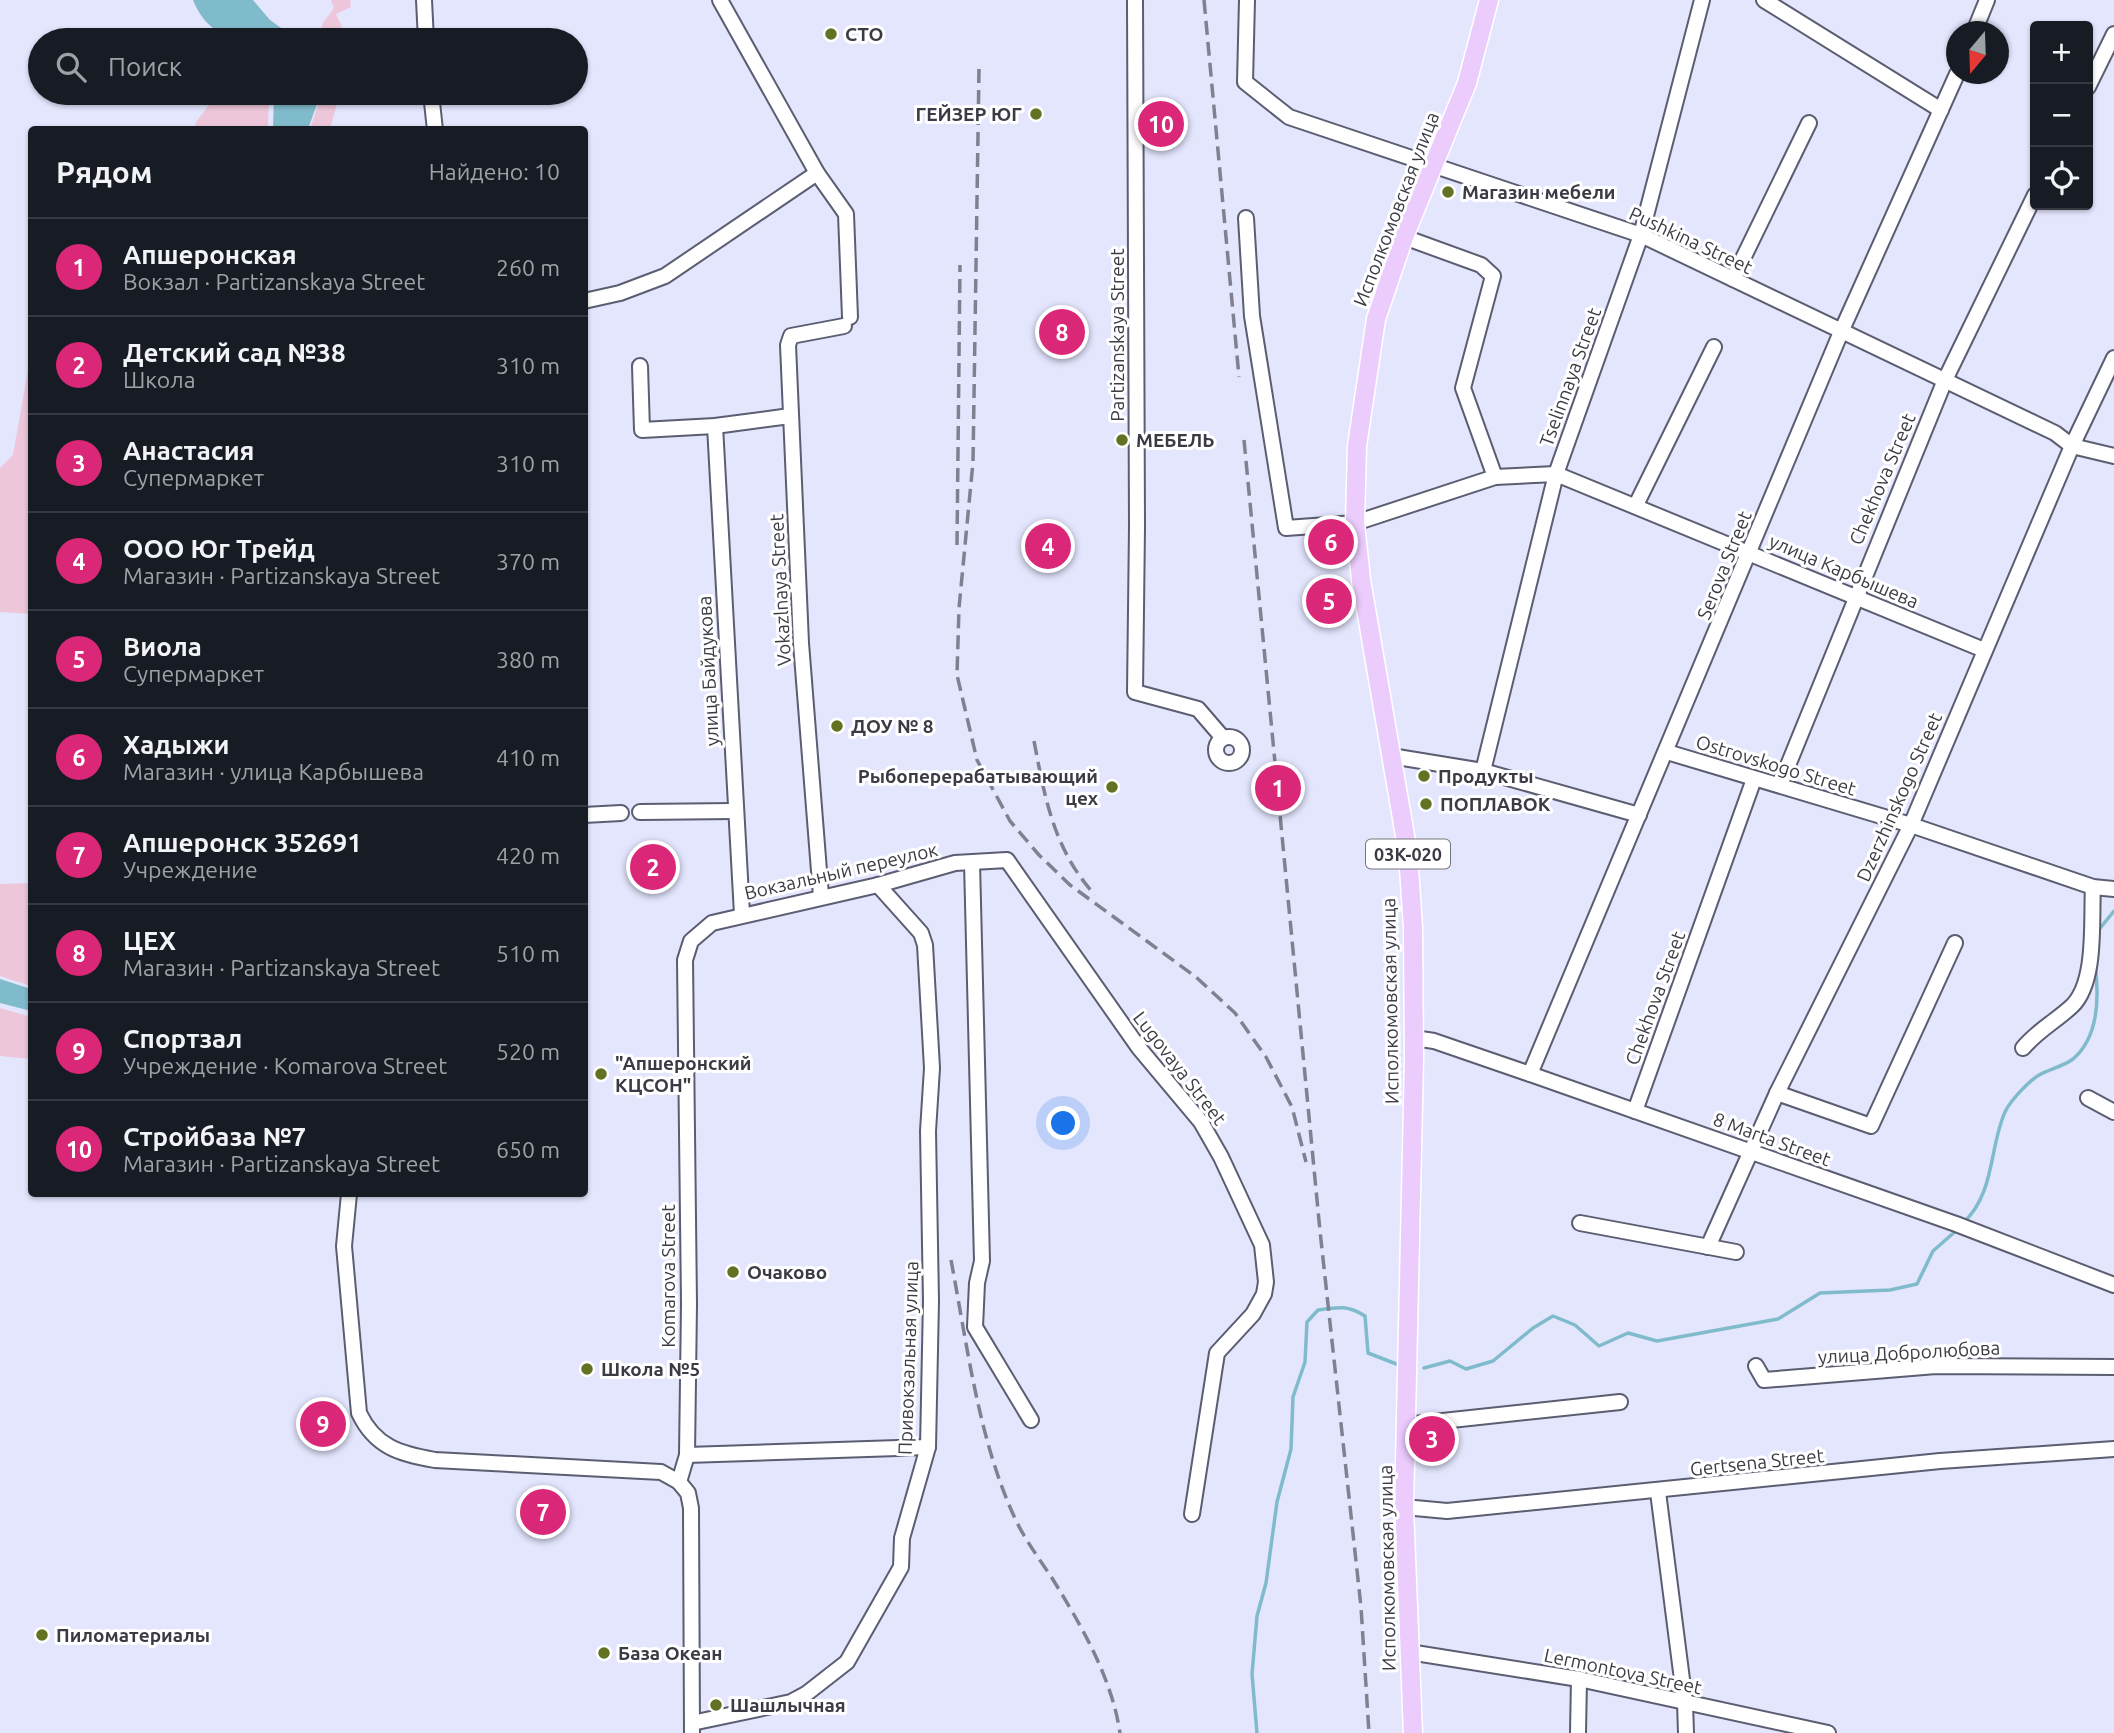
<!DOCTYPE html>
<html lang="ru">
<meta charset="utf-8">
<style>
body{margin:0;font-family:Ubuntu,sans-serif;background:#242831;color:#f1f3f6}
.controls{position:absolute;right:21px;top:21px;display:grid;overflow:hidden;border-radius:7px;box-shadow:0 2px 5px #0004}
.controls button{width:63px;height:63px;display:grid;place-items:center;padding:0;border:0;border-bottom:2px solid #363941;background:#171b24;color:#f1f3f6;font:35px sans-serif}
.compass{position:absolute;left:1946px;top:21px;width:63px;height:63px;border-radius:50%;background:#171b24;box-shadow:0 2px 5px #0004;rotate:199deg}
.you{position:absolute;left:1064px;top:1124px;width:24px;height:24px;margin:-18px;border:5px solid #fff;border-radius:50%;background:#1a73e8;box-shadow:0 0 0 10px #1a73e833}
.badge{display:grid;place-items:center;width:46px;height:46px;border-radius:50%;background:#db2777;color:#fff;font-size:23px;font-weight:700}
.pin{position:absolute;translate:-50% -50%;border:4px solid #fff;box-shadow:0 2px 7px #0006}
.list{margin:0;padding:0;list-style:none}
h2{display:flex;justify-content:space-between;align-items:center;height:91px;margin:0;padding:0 28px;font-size:30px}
h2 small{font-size:23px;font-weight:400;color:#9ea1a6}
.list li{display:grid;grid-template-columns:46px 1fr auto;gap:21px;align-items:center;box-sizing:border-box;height:98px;padding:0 28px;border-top:2px solid #363941}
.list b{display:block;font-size:26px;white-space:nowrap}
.list p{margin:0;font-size:23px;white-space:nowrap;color:#9ea1a6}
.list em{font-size:23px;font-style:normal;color:#9ea1a6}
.icon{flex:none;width:38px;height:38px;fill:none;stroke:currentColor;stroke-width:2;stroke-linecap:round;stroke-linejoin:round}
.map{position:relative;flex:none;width:2114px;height:1733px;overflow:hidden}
.search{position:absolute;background:#171b24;box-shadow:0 2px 5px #0004;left:28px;top:28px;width:560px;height:77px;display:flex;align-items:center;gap:18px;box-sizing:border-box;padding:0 24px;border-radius:38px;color:#9ea1a6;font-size:26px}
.panel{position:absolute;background:#171b24;box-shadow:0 2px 5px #0004;left:28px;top:126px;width:560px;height:1071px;border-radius:7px}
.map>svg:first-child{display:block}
</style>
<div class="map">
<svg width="2114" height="1733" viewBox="0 0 2114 1733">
<rect width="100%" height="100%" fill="#e4e6fe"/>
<g fill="#edc6da">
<polygon points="331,0 350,0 351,7 336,14 348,40 318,40 323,23 334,8"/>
<polygon points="218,93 269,93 268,129 195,129 196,122"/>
<polygon points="322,93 340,93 330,129 310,129"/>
<polygon points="31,353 31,614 0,612 0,468 13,455"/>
<polygon points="31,883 32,883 31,986 0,976 0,884"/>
<polygon points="0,1008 31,1017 31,1059 0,1056"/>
</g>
<g fill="#80bbcc">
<path d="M193,0H253L270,20L298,40C253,40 213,49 193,0Z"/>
<polygon points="274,93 321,93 308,129 273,129"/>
<polygon points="0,979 31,989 31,1011 0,1003"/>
</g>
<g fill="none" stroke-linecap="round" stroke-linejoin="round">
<g stroke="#80bbcc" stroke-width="3.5">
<polyline points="2097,932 2114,911"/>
<path d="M1963,1223C1996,1193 1989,1144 2006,1110C2012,1099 2029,1081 2039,1075C2050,1069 2064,1066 2073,1059C2100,1036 2099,994 2095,964"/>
<polyline points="1424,1368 1450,1361 1466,1369 1493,1361 1533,1328 1553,1316 1575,1325 1599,1346 1628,1333 1657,1341 1778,1319 1820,1293 1890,1290 1917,1284 1933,1251 1958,1229"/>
<path d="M1257,1733L1252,1674L1257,1616L1266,1583L1277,1502L1291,1449L1293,1397L1305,1362L1307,1322L1318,1310C1338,1307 1348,1305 1365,1316L1368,1353L1399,1365"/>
</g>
<defs>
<g id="minor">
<polyline points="424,0 426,40"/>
<polyline points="720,0 817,173 846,214 850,317"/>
<polyline points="1135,0 1137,527 1135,692 1198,709 1223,738"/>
<polyline points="1247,0 1245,82 1289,117 1641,235 2055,433 2072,446 2114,456"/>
<polyline points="1764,0 1941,110"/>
<polyline points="1974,32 1987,0"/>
<polyline points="2088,87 2114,34"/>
<polyline points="431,93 435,130"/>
<polyline points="1246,218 1252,316 1286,528 1355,523 1495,477 1556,474 1984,650"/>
<polyline points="1404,237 1481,265 1493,276 1463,388 1495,477"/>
<polyline points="1733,279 1809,123"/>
<polyline points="584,301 620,293 665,276 817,173"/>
<polyline points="640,366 642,430 715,426 790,416"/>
<polyline points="715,426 742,914"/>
<polyline points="1636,505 1714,347"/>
<circle cx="1229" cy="750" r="13"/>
<polyline points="1667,752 1911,825 2093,887 2114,889"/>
<polyline points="1391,756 1483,771 1639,815"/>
<polyline points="1483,771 1556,474 1641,235 1702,0"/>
<polyline points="1780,785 1945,380 2035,195"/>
<polyline points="640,812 734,811"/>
<polyline points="584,815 621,813"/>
<polyline points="972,863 982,1261 977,1283 975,1327 1031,1420"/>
<polyline points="821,896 801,643 788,345 791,336 844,326"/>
<polyline points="1414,1038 1434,1041 1530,1074 1956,1224 2114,1285"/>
<path d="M2023,1048C2038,1030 2056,1021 2072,1006C2097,982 2091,920 2093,887"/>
<polyline points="1530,1074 1841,332 1957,74"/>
<polyline points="1777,1093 1871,1126 1955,943"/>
<polyline points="2088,1098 2114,1112"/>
<polyline points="1635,1111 1754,779"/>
<path d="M349,1194L344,1246L359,1413C375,1447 400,1454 435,1460L661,1472L679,1482"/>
<polyline points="1580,1223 1736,1252"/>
<polyline points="1708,1247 1777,1093 1911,825 2072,446 2114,358"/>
<polyline points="1756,1366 1764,1380 1936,1366 2114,1367"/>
<polyline points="1405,1425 1620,1402"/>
<polyline points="687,1455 928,1447"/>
<polyline points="1658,1492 1685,1703 1686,1733"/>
<polyline points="1404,1507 1447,1511 1940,1461 2114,1449"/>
<polyline points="1409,1652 1579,1679 1828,1733"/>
<polyline points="692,1723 791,1702 806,1694 847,1662 901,1567 902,1538 928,1447 931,1301 928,1131 932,1068 925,945 921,933 878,885"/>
<polyline points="692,1733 691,1508 688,1493 679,1482 687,1455 689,1304 685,960 691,941 712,923 878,885 955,863 1007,860 1139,1048 1201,1122 1221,1157 1262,1245 1266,1282 1264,1294 1253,1314 1217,1353 1192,1514"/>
<polyline points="1578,1733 1579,1679"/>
</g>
<polyline id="major" points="1413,1733 1404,1507 1414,1059 1413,928 1408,853 1361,580 1355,523 1357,446 1376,319 1404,237 1467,83 1489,0"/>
</defs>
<use href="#minor" stroke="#5b5d71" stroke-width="18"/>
<use href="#major" stroke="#fff" stroke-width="21"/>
<use href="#minor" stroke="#fff" stroke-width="14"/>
<use href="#major" stroke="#eccbfd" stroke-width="18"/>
<g stroke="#808090" stroke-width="3.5" stroke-dasharray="14 7" stroke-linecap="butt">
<polyline points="1204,0 1239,377"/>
<polyline points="979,69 973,462 959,608 957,675 977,760 1010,821 1039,855 1070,885 1196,977 1235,1013 1266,1057 1292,1107 1306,1162"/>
<polyline points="1244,440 1320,1231 1361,1607 1369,1733"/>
<polyline points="957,545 960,265"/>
<path d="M1034,741C1045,799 1054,850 1095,895"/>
<path d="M951,1260C967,1344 978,1436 1013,1514C1023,1537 1038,1557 1052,1578C1081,1625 1112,1678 1120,1733"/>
</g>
</g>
<g fill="#617322" stroke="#fff" stroke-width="2.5">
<circle cx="831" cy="34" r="7"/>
<circle cx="1036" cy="114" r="7"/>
<circle cx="1448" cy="192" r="7"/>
<circle cx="1122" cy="440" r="7"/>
<circle cx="837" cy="726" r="7"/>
<circle cx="1424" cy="776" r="7"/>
<circle cx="1112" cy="787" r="7"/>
<circle cx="1426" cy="804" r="7"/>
<circle cx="601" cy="1074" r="7"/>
<circle cx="733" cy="1272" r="7"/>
<circle cx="587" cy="1369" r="7"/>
<circle cx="42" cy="1635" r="7"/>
<circle cx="604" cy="1653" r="7"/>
<circle cx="716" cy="1705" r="7"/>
</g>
<g text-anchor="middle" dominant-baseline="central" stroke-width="6" stroke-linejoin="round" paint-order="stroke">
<rect fill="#fff" stroke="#76767d" stroke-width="2" x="1366" y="839.5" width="84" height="29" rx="5"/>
<g font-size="18" font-weight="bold" fill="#3b3b45">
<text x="1408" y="854">03К-020</text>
</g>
<g font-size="19" font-weight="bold" fill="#3b3b45" stroke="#fff" text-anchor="start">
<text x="845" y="34">СТО</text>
<text x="1022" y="114" text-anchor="end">ГЕЙЗЕР ЮГ</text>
<text x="1462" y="192">Магазин мебели</text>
<text x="1136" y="440">МЕБЕЛЬ</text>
<text x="851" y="726">ДОУ № 8</text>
<text x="1098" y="776" text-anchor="end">Рыбоперерабатывающий<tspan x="1098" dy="22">цех</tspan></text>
<text x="1438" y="776">Продукты</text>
<text x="1440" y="804">ПОПЛАВОК</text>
<text x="615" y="1063">"Апшеронский<tspan x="615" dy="22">КЦСОН"</tspan></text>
<text x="747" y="1272">Очаково</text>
<text x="601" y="1369">Школа №5</text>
<text x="56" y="1635">Пиломатериалы</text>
<text x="618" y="1653">База Океан</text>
<text x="730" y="1705">Шашлычная</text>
</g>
<g font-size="19" fill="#3b3b45" stroke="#fff">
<text transform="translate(1396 209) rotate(-69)">Исполкомовская улица</text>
<text transform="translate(1691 240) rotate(25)">Pushkina Street</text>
<text transform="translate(1117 335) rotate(-90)">Partizanskaya Street</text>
<text transform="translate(1570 377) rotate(-70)">Tselinnaya Street</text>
<text transform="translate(1882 479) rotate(-67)">Chekhova Street</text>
<text transform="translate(1724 565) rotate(-68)">Serova Street</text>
<text transform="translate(1844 571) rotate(23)">улица Карбышева</text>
<text transform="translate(780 590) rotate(-93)">Vokazlnaya Street</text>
<text transform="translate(708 671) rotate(-93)">улица Байдукова</text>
<text transform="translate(1776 765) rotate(17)">Ostrovskogo Street</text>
<text transform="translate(1899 797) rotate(-66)">Dzerzhinskogo Street</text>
<text transform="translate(841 871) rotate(-13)">Вокзальный переулок</text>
<text transform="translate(1655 998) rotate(-70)">Chekhova Street</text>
<text transform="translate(1390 1001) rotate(-91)">Исполкомовская улица</text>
<text transform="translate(1180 1068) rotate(52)">Lugovaya Street</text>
<text transform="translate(1772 1139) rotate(20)">8 Marta Street</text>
<text transform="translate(668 1276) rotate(-90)">Komarova Street</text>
<text transform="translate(1909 1352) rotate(-3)">улица Добролюбова</text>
<text transform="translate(908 1358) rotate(-88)">Привокзальная улица</text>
<text transform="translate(1757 1462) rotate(-6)">Gertsena Street</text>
<text transform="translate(1387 1568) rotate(-91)">Исполкомовская улица</text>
<text transform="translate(1623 1671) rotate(12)">Lermontova Street</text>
</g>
</g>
</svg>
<div class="controls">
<button>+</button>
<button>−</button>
<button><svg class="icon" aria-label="locate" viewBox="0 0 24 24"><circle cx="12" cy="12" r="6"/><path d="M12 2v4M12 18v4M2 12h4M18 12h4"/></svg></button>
</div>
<svg class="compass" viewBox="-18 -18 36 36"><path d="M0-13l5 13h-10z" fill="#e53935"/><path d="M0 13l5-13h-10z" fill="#9ea1a6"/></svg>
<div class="you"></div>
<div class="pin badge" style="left:1278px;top:788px">1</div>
<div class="pin badge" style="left:653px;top:867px">2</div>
<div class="pin badge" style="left:1432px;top:1439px">3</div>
<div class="pin badge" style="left:1048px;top:546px">4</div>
<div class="pin badge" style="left:1329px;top:601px">5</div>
<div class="pin badge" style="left:1331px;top:542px">6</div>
<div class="pin badge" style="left:543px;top:1512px">7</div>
<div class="pin badge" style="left:1062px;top:332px">8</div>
<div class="pin badge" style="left:323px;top:1424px">9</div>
<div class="pin badge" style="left:1161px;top:124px">10</div>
<div class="search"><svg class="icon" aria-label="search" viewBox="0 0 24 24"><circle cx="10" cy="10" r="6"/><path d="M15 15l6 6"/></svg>Поиск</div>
<section class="panel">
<h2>Рядом<small>Найдено: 10</small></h2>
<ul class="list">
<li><span class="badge">1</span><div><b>Апшеронская</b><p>Вокзал · Partizanskaya Street</p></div><em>260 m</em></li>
<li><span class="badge">2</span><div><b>Детский сад №38</b><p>Школа</p></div><em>310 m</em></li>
<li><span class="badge">3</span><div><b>Анастасия</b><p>Супермаркет</p></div><em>310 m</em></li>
<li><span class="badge">4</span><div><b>ООО Юг Трейд</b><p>Магазин · Partizanskaya Street</p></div><em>370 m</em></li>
<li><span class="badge">5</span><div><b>Виола</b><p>Супермаркет</p></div><em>380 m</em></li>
<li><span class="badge">6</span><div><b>Хадыжи</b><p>Магазин · улица Карбышева</p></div><em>410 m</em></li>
<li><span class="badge">7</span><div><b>Апшеронск 352691</b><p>Учреждение</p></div><em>420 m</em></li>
<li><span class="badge">8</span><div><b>ЦЕХ</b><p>Магазин · Partizanskaya Street</p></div><em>510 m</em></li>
<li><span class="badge">9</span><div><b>Спортзал</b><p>Учреждение · Komarova Street</p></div><em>520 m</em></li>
<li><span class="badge">10</span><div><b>Стройбаза №7</b><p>Магазин · Partizanskaya Street</p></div><em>650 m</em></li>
</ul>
</section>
</div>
